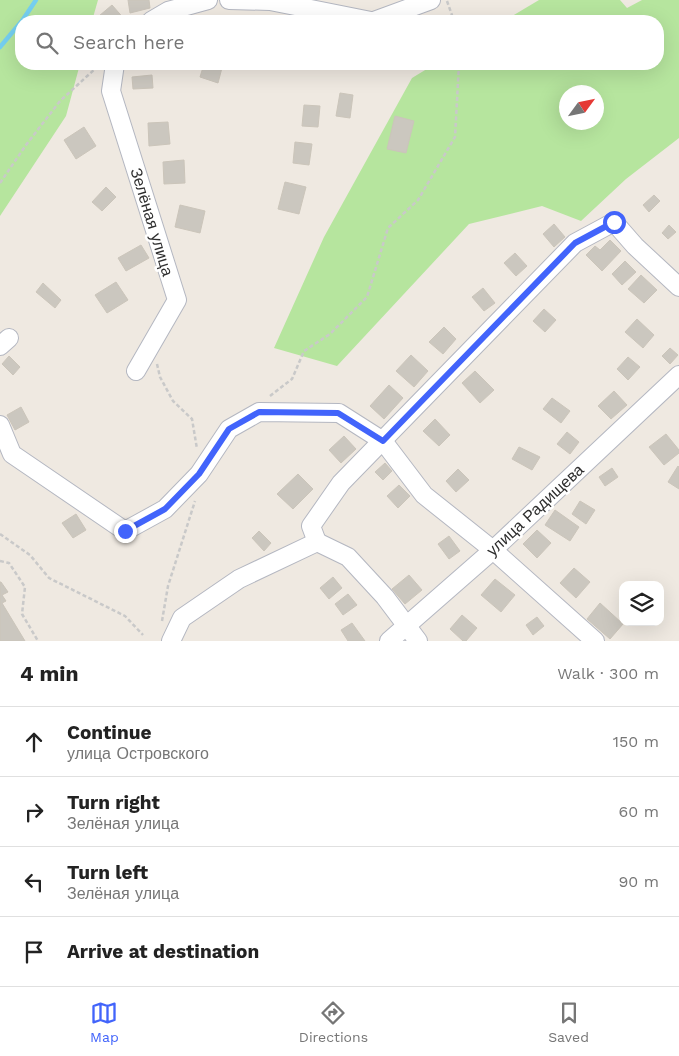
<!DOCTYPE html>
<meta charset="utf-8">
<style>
body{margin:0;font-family:"Work Sans",sans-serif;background:#f6f6f6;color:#222}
.controls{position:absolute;right:15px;bottom:15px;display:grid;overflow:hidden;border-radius:10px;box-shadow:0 5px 20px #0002}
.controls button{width:45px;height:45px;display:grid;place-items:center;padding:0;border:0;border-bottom:1px solid #e0e0e0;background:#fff;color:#222;font:25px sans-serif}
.compass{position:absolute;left:559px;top:85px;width:45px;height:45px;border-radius:50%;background:#fff;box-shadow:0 5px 20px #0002;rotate:57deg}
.stop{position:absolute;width:15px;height:15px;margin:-11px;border:4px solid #4264fb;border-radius:50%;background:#fff}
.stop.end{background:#4264fb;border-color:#fff;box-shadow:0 1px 5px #0008}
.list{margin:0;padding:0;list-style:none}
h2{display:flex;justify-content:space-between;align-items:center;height:65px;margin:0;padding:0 20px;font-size:21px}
h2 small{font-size:16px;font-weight:400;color:#767676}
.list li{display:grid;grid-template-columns:32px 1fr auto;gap:15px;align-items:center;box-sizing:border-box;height:70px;padding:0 20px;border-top:1px solid #e0e0e0}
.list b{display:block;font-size:19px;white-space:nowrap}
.list p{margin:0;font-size:16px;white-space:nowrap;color:#767676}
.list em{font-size:16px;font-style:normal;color:#767676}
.icon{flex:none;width:28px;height:28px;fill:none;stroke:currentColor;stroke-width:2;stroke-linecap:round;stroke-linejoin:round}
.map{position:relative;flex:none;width:679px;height:641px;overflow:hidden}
.search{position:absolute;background:#fff;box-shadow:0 5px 20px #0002;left:15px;right:15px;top:15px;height:55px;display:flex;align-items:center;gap:12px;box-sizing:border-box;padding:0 18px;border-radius:20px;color:#767676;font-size:19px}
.sheet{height:345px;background:#fff}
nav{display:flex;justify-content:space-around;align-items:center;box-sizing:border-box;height:70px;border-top:1px solid #e0e0e0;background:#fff;font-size:14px;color:#767676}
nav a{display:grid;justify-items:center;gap:2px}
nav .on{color:#4264fb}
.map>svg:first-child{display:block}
</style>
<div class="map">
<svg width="679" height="641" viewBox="0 0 679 641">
<rect width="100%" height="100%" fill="#efe9e1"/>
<g fill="#b6e59e" fill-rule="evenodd">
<polygon points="0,0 98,0 92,21 21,21 21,64 80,64 66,116 0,216"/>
<path d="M539,0H620L627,8L642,0H679V138L626,179L581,221L542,206L469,224L337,366L274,348L324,237L412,78L435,64H658V21H504ZM566,92H596V122H566Z"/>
</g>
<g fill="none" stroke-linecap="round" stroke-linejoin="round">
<g stroke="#75cff0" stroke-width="4.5">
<polyline points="22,21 36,0"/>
<polyline points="0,47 21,22"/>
</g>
</g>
<g fill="#cbc7bf" stroke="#cbc5ba">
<polygon points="128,0 149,0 150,8 130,13"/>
<polygon points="112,5 126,21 104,21 99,16"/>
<polygon points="204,64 223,64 218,83 200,77"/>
<polygon points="152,75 153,88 133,89 132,77"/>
<polygon points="340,93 353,95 350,118 336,116"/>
<polygon points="304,105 320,106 318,127 302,126"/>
<polygon points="395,116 414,121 406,153 387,149"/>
<polygon points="168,122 170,144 149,146 148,123"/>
<polygon points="84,127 96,146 76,159 64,140"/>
<polygon points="295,142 312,144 309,165 293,163"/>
<polygon points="184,160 185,183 164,184 163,162"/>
<polygon points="285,182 306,187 299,214 278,209"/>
<polygon points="106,187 116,197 102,211 92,202"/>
<polygon points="654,195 660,201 649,212 643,205"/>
<polygon points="180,205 205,211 200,233 175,227"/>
<polygon points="554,224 565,237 554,247 543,234"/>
<polygon points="669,225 676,232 668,239 662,233"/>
<polygon points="610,240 621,251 602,271 586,255 595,246 600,250"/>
<polygon points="141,245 149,258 126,271 118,258"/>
<polygon points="515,253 527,266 516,276 504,263"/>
<polygon points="625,261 636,272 622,285 612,274"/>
<polygon points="641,275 657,290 644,303 628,289"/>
<polygon points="116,282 128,300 107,313 95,295"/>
<polygon points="43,283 61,300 55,308 36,292"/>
<polygon points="483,288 495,303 484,311 472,297"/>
<polygon points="544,309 556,320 545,332 533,321"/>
<polygon points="637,319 654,335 643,348 625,332"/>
<polygon points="444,327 456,339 443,354 429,342"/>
<polygon points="670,348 678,355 670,364 662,356"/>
<polygon points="411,355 428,371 414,387 396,371"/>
<polygon points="9,356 20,367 13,375 2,364"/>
<polygon points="628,357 640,367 628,380 617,369"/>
<polygon points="475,371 494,390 480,403 462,383"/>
<polygon points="389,385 403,398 384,419 370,406"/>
<polygon points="614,391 627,405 611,419 598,406"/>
<polygon points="552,398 570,411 561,423 543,409"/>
<polygon points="21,407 29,422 15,430 7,415"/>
<polygon points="435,419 450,435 439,446 423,431"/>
<polygon points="567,432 579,442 570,454 557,444"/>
<polygon points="666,434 679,450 679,453 664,465 649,447"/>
<polygon points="344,436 356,449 341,463 329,450"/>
<polygon points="519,447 540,457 532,470 512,459"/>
<polygon points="385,463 392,471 383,480 375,472"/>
<polygon points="678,466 679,467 679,489 668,482"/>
<polygon points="612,468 618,477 605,486 599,477"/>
<polygon points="458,469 469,480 456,492 446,481"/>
<polygon points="298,474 313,489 293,509 277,494"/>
<polygon points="399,485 410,496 398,508 387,496"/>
<polygon points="580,501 595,510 586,524 572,514"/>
<polygon points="555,510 579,527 570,541 545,525"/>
<polygon points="76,514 86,530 73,538 62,523"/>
<polygon points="537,530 551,543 537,558 523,544"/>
<polygon points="259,531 271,543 264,551 252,538"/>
<polygon points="449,536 460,551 449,559 438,544"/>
<polygon points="574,568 590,582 576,598 560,583"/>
<polygon points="409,575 422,590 405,604 392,589"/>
<polygon points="333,577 342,588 329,599 320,588"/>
<polygon points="495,579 515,595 501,612 481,595"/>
<polygon points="0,582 1,582 8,592 2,595 6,601 2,603 25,641 0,641"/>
<polygon points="348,594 357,605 343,615 335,604"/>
<polygon points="600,603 623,624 610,639 587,619"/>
<polygon points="462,615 477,628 466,641 463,641 450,629"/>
<polygon points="537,617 544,626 533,635 526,625"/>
<polygon points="352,623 365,641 348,641 341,630"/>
</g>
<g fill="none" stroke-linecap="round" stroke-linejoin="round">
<defs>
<g id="minor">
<polyline points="229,0 270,1 371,21"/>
<polyline points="151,21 168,11 208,0"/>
<polyline points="374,21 431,0"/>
<polyline points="115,64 111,91 177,300 136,371"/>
<polyline points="0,346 9,338"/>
<polyline points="0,425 12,454 125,531 165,509 199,474 229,429 259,412 339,413 383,441 424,495 493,550 595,641"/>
<polyline points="317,542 311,526 341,483 575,243 614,222 635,246 679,287"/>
<polyline points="317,542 348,557 385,597 418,641"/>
<polyline points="171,641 182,618 239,579 317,542"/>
<polyline points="389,641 493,550 679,375"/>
</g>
</defs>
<use href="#minor" stroke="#b4b7c1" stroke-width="20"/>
<g stroke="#c9c9c9" stroke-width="2.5" stroke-dasharray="4 2.5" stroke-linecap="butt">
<polyline points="447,1 454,21"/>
<polyline points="0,183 26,145 60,101 96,68 98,67"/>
<polyline points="157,364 160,377 173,401 192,419 197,449"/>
<polyline points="270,396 292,379 304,351 330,334 367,297 388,228 418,200 455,137 459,64"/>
<polyline points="0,534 30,555 49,578 125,616 143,635"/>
<polyline points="0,561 9,563 25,587 22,614 38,641"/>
<polyline points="162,621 168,586 195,501"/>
</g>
<use href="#minor" stroke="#fff" stroke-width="18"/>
</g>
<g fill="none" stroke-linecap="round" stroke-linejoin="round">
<polyline stroke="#4264fb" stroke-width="6" points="125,531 165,509 199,474 229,429 259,412 338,413 383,441 575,243 614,222"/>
</g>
<g text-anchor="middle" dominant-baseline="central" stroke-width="5" stroke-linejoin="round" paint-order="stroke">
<g font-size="16" fill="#2e2e2e" stroke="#fff">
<text transform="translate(152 222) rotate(73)">Зелёная улица</text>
<text transform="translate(535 510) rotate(-43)">улица Радищева</text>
</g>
</g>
</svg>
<div class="controls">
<button><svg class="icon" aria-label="layers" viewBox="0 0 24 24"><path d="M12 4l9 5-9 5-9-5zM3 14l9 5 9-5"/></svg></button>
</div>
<svg class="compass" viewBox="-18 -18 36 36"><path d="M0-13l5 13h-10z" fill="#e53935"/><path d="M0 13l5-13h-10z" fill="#767676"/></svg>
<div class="stop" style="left:614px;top:222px"></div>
<div class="stop end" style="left:125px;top:531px"></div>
<div class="search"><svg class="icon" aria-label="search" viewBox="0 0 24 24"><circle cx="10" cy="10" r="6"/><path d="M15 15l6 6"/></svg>Search here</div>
</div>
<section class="sheet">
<h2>4 min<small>Walk · 300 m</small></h2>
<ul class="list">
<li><svg class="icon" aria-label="ahead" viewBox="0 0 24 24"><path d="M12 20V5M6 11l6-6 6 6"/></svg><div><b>Continue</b><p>улица Островского</p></div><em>150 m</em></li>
<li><svg class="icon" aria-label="right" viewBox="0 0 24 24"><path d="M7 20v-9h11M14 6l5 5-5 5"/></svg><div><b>Turn right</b><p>Зелёная улица</p></div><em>60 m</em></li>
<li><svg class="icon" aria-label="left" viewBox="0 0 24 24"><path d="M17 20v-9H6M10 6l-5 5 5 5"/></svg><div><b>Turn left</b><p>Зелёная улица</p></div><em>90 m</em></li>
<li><svg class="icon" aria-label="arrive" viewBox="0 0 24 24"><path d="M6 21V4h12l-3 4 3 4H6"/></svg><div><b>Arrive at destination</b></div></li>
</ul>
</section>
<nav>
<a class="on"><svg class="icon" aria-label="map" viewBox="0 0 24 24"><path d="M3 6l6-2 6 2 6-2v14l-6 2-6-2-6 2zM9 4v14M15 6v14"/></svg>Map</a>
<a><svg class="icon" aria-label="directions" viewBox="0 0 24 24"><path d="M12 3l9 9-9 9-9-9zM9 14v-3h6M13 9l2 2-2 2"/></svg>Directions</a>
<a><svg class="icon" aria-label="saved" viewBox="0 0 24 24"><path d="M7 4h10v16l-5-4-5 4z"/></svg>Saved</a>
</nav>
